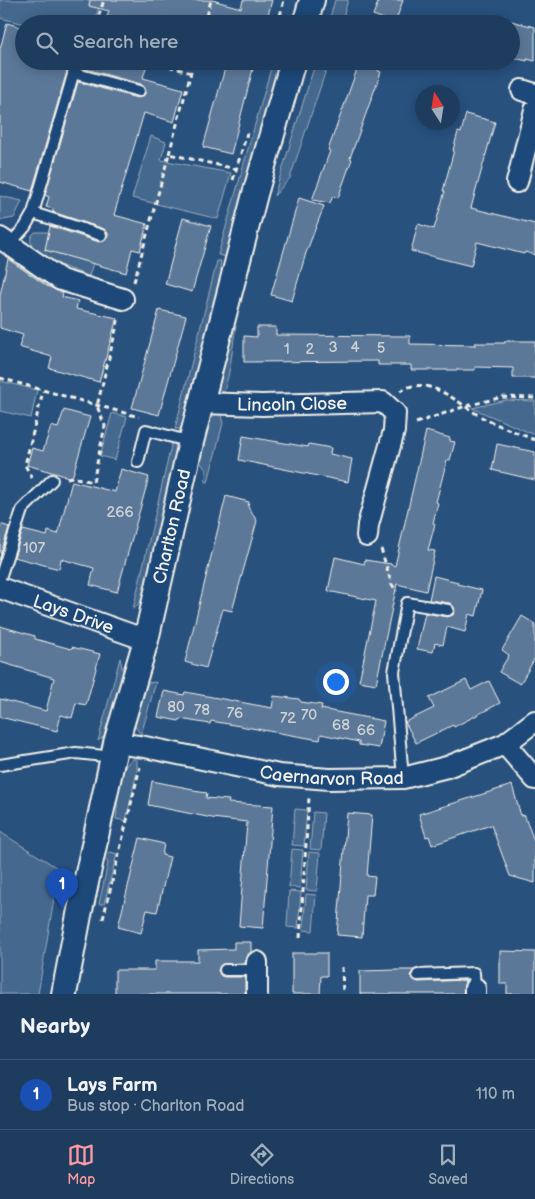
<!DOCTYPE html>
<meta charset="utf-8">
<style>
body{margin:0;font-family:"Balsamiq Sans",sans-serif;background:#2b4867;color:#f1f3f6}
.compass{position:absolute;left:415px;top:85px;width:45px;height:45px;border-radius:50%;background:#1e3d5e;box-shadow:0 2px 12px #0003;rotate:348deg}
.you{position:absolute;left:335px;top:681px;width:18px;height:18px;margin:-12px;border:4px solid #fff;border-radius:50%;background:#1a73e8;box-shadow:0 0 0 8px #1a73e833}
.badge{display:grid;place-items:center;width:32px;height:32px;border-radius:50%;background:#ff9aa2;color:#fff;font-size:16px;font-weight:700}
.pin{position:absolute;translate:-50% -41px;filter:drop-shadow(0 1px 2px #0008)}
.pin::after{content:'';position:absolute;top:26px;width:18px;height:15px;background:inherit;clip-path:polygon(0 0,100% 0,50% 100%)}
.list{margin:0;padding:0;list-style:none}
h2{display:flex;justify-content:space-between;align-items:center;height:65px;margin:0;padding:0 20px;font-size:21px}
h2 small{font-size:16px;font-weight:400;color:#a1aebc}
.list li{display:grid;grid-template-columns:32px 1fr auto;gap:15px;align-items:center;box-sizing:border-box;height:70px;padding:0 20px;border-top:1px solid #3c5673}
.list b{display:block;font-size:19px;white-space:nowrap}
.list p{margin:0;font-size:16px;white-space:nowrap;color:#a1aebc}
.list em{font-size:16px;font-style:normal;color:#a1aebc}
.icon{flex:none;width:28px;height:28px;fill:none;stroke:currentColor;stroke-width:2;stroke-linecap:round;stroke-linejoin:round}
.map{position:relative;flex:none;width:535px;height:994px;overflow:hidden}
.search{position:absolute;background:#1e3d5e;box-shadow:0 2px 12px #0003;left:15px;right:15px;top:15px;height:55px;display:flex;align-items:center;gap:12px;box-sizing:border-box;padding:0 18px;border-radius:28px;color:#a1aebc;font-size:19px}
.sheet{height:135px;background:#1e3d5e}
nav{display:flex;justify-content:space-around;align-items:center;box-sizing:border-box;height:70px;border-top:1px solid #3c5673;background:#1e3d5e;font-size:14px;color:#a1aebc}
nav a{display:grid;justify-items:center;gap:2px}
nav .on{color:#ff9aa2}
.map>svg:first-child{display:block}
</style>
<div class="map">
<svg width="535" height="994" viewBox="0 0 535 994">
<rect width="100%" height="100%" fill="#28517e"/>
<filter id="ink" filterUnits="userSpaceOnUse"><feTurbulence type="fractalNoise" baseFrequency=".02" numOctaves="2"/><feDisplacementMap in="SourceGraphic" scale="10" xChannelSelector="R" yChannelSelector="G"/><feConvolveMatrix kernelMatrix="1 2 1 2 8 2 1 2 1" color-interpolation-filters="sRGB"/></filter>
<g filter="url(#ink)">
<g fill="#45688e" stroke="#9cacbb">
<polygon points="0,0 101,0 94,24 25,24 0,18"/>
<polygon points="335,0 348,0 341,24 328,24"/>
<polygon points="273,61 282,61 227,257 218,255"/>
<polygon points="316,61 329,61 290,178 274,196"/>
<polygon points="151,136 166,142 161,160 231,173 218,219 132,198"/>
<polygon points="0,196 22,201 14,218 3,220 0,219"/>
<path d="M35,232H49L45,250L93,263L89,276C76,272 14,250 35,232Z"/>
<polygon points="217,261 221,261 220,269 223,271 184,427 181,429 175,429"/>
<path d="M236,326C232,349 231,372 223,394L217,386L229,332Z"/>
<polygon points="0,381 37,390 31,418 0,411"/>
<polygon points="506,400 535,401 535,435 472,408"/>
<path d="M220,412L223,423L208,482H205L206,470L198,459C202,442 202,420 220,412Z"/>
<polygon points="112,413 127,417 115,460 100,456"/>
<polygon points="172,442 178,449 144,595 140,603 133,609"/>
<polygon points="120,658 123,672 109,732 98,741"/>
<polygon points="156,682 141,735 133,723 139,695 145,690 147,683"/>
<path d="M132,759H137V772L126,821L116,819C119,798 114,775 132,759Z"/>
<polygon points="295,809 307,810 304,846 292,845"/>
<polygon points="313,812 324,813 321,850 310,849"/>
<polygon points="0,832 59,869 38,994 0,994"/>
<polygon points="292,849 303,850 300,888 289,887"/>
<polygon points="111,852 117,854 104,904 99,904 108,863 104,858 105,854"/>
<polygon points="309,852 320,853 317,891 306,890"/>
<polygon points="289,891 301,892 298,928 287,927"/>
<polygon points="306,894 316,895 313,931 303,930"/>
</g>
<g fill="#5b7899" stroke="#f4f1e8">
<polygon points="90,0 212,0 241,8 243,0 272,0 268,15 279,18 279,24 236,24 205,15 203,22 186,18 184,22 166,17 164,21 147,17 146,21 127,16 126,21 107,16 109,11 89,6"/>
<polygon points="379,0 403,0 395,23 373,15"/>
<polygon points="511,21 535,27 535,61 527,59 527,61 511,57"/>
<polygon points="7,23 24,28 24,61 70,61 32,191 0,182 0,49"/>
<polygon points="84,61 136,61 147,64 143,78 183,89 174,122 144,113 114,215 147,224 140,251 132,249 126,273 45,250 50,226 99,242 105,240 108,237 108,233 104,229 53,212 53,209 46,207 49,197 45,195 78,82 137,98 143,96 146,92 144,87 141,84 82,68"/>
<polygon points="227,61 255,61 231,154 203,147"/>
<polygon points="360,61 382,61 378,71 381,72 350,158 352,159 338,198 333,196 330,203 312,200 330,151 328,150"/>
<polygon points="466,114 495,122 471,208 535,224 535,255 525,252 524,254 477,242 471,266 411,251 418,224 434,229 445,191 443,191 454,150 453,150 458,132 461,133"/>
<polygon points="299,198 324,206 306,253 292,301 271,295"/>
<polygon points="183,218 211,226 192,292 165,284"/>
<polygon points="8,259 47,286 63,293 62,297 78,301 76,309 117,318 99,382 49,368 52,357 19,347 23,335 0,328 0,295"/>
<polygon points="159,310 186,316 159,415 132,408"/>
<polygon points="257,327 276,327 276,335 410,336 410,344 476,345 475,343 505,343 505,341 535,341 535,378 513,378 513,368 475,367 475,370 411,370 411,365 378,365 378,361 244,362 244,336 257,337"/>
<polygon points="64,410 90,417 72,478 27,465 32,448 43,451 51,426 58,428"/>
<polygon points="426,431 450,438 450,441 455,442 450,460 447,460 436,502 438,503 433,523 435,524 428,550 435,551 426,591 397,584 376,684 359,681 376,601 328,591 335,557 364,564 365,560 391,564 391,565 395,566"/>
<polygon points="243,436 308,447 309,444 331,448 330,454 352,459 348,482 239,460"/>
<polygon points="497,444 535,452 535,480 492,470"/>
<polygon points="121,469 149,477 117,592 90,585 94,568 61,559 59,569 14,557 23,530 47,536 48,531 58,534 72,481 115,492"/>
<polygon points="226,496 249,502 248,507 257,521 232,611 223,609 206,668 185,662"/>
<polygon points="0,524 9,527 1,554 0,553"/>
<polygon points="434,576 458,582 457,584 482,590 476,616 469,614 465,632 447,627 443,645 435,643 433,652 417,649 425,613 447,617 453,615 455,611 454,607 450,603 429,600"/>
<polygon points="522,616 535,624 535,658 520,684 499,672 509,655 502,650"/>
<polygon points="0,626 35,636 35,639 71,649 72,647 100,654 86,705 76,703 72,718 61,715 57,731 0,717 0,699 46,711 54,678 0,662"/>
<polygon points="466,680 471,690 489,681 500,703 454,727 453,725 416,743 405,722 434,708 429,698"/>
<polygon points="164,691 184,695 185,692 272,708 274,696 299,699 301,702 322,705 321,709 384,721 379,748 359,745 359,742 321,734 320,740 211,721 210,724 180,719 179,721 158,717"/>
<polygon points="152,781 193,789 193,791 207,793 206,798 229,800 228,803 273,806 263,928 239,926 247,822 212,818 148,805"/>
<polygon points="512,785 521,816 524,815 535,843 535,883 510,876 491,825 432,845 429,836 426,837 419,814"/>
<polygon points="347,813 372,815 367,876 375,877 373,895 365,895 362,937 337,935"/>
<polygon points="140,838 164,844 162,855 170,857 157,912 147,910 141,933 118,927"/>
<polygon points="234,942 251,942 251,952 247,957 245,963 222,964 218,970 221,976 225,977 245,977 245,994 115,994 115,970 155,970 155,961 198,961 198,950 234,949"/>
<polygon points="500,951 535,952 535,994 507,994 507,984 500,984"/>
<polygon points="292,953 327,953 327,976 321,976 320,994 292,994"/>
<polygon points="398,970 414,970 411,975 412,978 418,982 465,980 463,994 360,994 360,971"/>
</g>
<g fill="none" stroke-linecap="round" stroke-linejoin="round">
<defs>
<g id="service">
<polyline points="73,73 139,91"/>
<polyline points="33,213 101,235"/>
<polyline points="9,245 25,227 33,213 77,61"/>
<polyline points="138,462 146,430 191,442"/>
<polyline points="0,578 22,510 52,480"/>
<polyline points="0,765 76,753 113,757"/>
<polyline points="403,778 394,672 407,603 448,610"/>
<polyline points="225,970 257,970"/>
<polyline points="418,975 474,973 475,988"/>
</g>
<g id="minor">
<polyline points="522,90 535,94"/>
<polyline points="517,182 535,110"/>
<polyline points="0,238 61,280 123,299"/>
<path id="s1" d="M201,403L262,405L383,402L395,413L394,431L368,525L367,536"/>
<path id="s2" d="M0,588L146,640"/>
<path id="s3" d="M116,743L145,747L279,775L329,779L403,778L447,767L505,744L535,721"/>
<polyline points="505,744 535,779"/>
<polyline points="257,962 257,994"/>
<polyline points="475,994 475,988"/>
</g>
<g id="tertiary">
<polyline points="305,24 312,0"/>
<path id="s4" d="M64,994L79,915L116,743L146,640L191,442L255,194L293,61"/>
</g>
</defs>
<use href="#service" stroke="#f4f1e8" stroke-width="14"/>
<use href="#minor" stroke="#f4f1e8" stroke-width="24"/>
<use href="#tertiary" stroke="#f4f1e8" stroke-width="28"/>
<g stroke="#f4f1e8" stroke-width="3" stroke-dasharray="5 4" stroke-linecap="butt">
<polyline points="96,24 104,0"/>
<polyline points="205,24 211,0"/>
<polyline points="278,24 284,0"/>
<polyline points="152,61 191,73"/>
<polyline points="169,154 194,61"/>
<polyline points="233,180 247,133"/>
<polyline points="134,282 169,154 236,169"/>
<polyline points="0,378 139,417"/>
<path d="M400,391C427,374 456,401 478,415C495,425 516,432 535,440"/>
<polyline points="416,423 466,406 503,397 535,398"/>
<polyline points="32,478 25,465 43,391"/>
<polyline points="67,478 72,477 93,482 105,426 97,406 119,317"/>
<polyline points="381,549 392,585 397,591"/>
<polyline points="103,919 140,767"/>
<polyline points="300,938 309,797"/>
<polyline points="342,967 343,994"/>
</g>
<use href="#service" stroke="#1f4a7a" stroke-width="10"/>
<use href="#minor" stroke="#1f4a7a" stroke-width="20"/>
<use href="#tertiary" stroke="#1f4a7a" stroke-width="24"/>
</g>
</g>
<g text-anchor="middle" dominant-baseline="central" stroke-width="5" stroke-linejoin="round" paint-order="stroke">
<g font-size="15" fill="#ced3d4">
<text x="333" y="347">3</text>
<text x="355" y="347">4</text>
<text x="381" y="348">5</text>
<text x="287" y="349">1</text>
<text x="310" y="349">2</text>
<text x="120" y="512">266</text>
<text x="34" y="548">107</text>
<text x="176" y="707">80</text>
<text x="202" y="710">78</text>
<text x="235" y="713">76</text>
<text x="309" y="715">70</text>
<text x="288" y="718">72</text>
<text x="341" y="725">68</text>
<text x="366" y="730">66</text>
</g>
<g font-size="18" fill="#f4f1e8" stroke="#1f4a7a">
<text stroke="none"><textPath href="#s1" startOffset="91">Lincoln Close</textPath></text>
<text stroke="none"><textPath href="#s4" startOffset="480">Charlton Road</textPath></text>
<text stroke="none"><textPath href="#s2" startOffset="78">Lays Drive</textPath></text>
<text stroke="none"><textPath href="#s3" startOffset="219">Caernarvon Road</textPath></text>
</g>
</g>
</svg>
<svg class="compass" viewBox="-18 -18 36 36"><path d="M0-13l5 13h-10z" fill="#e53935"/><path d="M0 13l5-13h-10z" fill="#a1aebc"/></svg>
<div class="you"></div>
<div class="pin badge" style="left:62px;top:909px;background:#1a4fb4">1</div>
<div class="search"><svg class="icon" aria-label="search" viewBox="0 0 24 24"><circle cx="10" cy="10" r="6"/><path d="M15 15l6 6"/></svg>Search here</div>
</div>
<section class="sheet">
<h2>Nearby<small></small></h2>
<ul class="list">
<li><span class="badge" style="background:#1a4fb4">1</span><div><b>Lays Farm</b><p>Bus stop · Charlton Road</p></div><em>110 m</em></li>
</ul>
</section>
<nav>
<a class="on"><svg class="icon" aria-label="map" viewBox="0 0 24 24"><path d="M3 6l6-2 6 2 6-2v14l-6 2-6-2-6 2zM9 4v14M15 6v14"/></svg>Map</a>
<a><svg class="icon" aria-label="directions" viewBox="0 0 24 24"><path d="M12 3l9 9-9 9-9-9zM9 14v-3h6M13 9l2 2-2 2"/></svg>Directions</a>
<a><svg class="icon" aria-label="saved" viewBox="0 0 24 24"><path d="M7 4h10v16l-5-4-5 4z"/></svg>Saved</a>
</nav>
